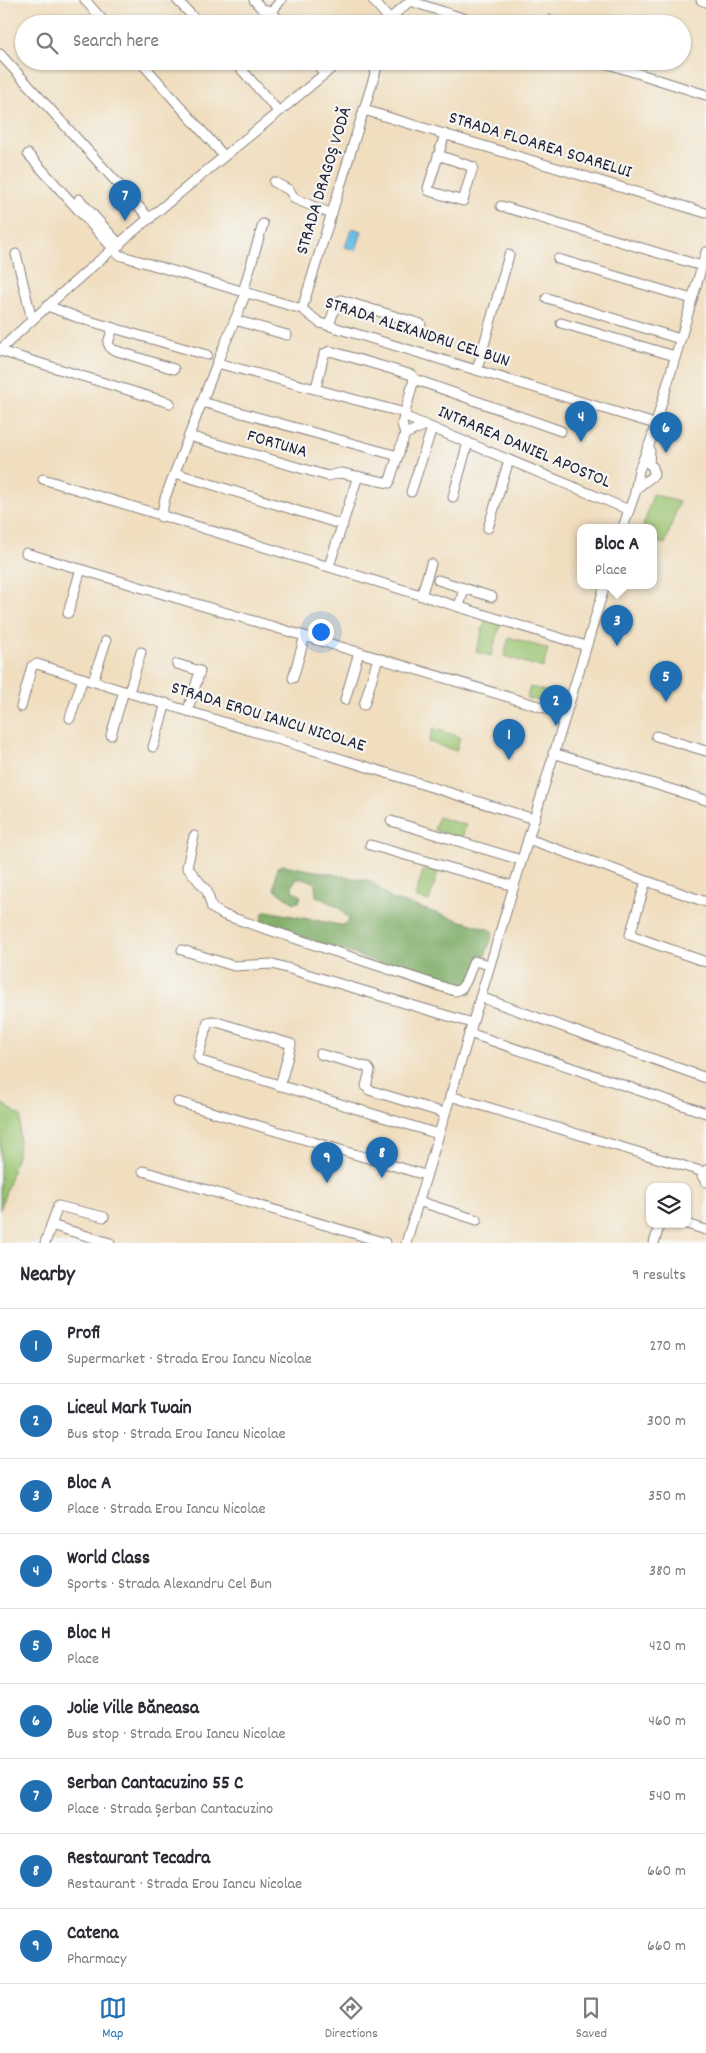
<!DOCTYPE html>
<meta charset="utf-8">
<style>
body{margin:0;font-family:Dekko,sans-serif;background:#f2f2f3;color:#2b2b33}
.controls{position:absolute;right:15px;bottom:15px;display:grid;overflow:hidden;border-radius:10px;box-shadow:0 1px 4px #0004}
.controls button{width:45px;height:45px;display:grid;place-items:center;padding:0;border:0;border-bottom:1px solid #e1e1e2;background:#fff;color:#2b2b33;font:25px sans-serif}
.you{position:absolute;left:320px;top:631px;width:18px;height:18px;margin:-12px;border:4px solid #fff;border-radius:50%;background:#1a73e8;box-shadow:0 0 0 8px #1a73e833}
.badge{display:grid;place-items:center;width:32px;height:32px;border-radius:50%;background:#1f6fb2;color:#fff;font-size:16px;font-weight:700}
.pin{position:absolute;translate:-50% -41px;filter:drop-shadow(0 1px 2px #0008)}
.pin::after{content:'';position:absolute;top:26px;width:18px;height:15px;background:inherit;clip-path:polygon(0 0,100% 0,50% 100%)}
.popup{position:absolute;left:577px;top:524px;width:80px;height:65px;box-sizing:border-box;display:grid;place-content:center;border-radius:10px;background:#fff;filter:drop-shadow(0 1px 4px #0005);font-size:16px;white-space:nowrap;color:#7c7c81}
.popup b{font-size:19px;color:#2b2b33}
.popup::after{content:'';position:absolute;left:50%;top:100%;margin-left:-10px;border:10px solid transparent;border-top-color:#fff}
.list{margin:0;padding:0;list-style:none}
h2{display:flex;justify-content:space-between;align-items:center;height:65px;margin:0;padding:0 20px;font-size:21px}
h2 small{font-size:16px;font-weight:400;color:#7c7c81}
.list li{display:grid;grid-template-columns:32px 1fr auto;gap:15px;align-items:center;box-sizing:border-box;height:75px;padding:0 20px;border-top:1px solid #e1e1e2}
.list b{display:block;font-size:19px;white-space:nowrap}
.list p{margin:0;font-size:16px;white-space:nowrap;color:#7c7c81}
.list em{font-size:16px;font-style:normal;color:#7c7c81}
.icon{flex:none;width:28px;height:28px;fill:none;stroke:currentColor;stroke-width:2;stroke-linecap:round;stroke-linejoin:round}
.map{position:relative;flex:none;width:706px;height:1243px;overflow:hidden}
.search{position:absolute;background:#fff;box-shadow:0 1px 4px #0004;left:15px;right:15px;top:15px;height:55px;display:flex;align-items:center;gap:12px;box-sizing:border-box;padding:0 18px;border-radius:28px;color:#7c7c81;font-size:19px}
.sheet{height:740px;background:#fff}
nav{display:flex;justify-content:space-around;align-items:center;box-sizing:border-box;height:70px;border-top:1px solid #e1e1e2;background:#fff;font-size:14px;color:#7c7c81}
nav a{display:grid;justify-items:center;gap:2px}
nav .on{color:#1f6fb2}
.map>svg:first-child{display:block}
</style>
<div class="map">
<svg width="706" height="1243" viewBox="0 0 706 1243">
<rect width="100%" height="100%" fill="#f6f6f2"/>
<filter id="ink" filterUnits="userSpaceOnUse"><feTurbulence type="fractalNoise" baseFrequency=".02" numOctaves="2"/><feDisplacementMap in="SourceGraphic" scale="10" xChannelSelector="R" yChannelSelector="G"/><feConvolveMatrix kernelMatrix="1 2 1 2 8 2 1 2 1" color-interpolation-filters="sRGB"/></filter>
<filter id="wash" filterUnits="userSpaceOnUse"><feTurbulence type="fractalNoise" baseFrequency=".0096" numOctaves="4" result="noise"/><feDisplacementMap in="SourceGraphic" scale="20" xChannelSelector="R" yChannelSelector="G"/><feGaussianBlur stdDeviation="1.12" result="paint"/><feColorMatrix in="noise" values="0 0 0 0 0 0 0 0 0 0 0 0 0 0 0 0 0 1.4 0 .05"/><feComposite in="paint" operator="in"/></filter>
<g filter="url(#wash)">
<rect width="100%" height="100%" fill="#f0debf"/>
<g fill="#9ac471" stroke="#5e7356">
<polygon points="653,494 679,502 665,544 653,541 653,527 643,527"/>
<polygon points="486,618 501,623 491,656 476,652"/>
<polygon points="509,637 548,649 543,668 504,656"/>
<polygon points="530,687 558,694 555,705 527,698"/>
<polygon points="433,728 460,737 456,751 429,742"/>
<polygon points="438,817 466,825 462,838 434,830"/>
<polygon points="424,868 438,872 429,901 415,897"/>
<polygon points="0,1102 21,1116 18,1153 0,1210"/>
</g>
<path fill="#7baa63" stroke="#4e664f" d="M283,865L370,881L392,899L491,930L493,933L491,940L471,994L261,923L263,913L267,911L341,925L347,923L349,919L338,907L316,896L315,884C306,876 292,876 292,890L301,896L299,902L294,903L274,889L277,867Z"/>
<polygon fill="#69bfe6" stroke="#467090" points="352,228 362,231 356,250 345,247"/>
</g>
<g filter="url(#ink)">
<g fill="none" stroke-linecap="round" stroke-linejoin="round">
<defs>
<g id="minor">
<polyline points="85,0 106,24"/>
<polyline points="177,0 200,24"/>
<polyline points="254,0 262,9 272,11"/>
<polyline points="373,0 389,19 389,24"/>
<polyline points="701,0 706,2"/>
<polyline points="410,1 481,24"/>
<polyline points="551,20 562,24"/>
<polyline points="281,24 272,11 281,0"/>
<polyline points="384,24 411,0"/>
<polyline points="0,54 150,219"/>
<polyline points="140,61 224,156"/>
<polyline points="234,61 279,112"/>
<polyline points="314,61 325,74"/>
<polyline points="599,61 706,95"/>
<polyline points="364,110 706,213"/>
<polyline points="28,154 119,255 302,309 320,323 655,424"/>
<polyline points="438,155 473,167 463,201 429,191 428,188 445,134"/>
<polyline points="274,182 289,190 295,199 332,214"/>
<polyline points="79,199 120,245"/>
<polyline points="501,206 702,266"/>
<polyline points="16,254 32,320"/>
<polyline points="558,259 692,299"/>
<polyline points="243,292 263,224"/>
<polyline points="547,298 680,339"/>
<polyline points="48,306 79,318 207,355"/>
<polyline points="302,309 379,61"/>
<polyline points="235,320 287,335"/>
<polyline points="561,323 675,356"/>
<polyline points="329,325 336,305 341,300 421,324"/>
<polyline points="113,328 108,343 111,349 174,369"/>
<path d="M0,350C107,248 226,157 340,61"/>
<polyline points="0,351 170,403"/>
<polyline points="217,363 246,293"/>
<polyline points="477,370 509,255"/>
<polyline points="414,379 561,431"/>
<polyline points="202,402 398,456"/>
<polyline points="406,417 629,510"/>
<polyline points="405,434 426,425"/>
<polyline points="189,436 328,476 341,473 389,483 405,434 402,424 414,379 412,375 330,351 324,354 316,388"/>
<polyline points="175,473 343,525"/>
<polyline points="43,479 586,646"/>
<polyline points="411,492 432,428"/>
<polyline points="635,492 639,470 651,440 706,252"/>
<polyline points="453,497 468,442"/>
<polyline points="161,517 165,498 217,363 405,413"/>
<polyline points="623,527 637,488 654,475 653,467 649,464 650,450"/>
<polyline points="488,528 509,460"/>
<polyline points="26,553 565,714"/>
<polyline points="329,566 358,476"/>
<polyline points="438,580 492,597"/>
<polyline points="421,596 431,564"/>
<polyline points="459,607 464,588"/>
<polyline points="68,613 81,569"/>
<polyline points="177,664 200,671 188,710"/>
<polyline points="293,678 305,636"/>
<polyline points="93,681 106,641"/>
<polyline points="129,692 141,652"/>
<polyline points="345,700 359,652"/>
<polyline points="364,705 378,658"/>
<polyline points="21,707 32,666 37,664 534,819"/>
<polyline points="70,718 83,678"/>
<polyline points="111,735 124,691"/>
<polyline points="656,736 706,751"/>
<polyline points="153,747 166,703"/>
<polyline points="553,753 706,800"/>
<polyline points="391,821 521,860"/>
<path d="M194,836L187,867L207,891L212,908L224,915L455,991C467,989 469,971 474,961L490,965"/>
<polyline points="528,839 706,902"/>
<polyline points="370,845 514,886"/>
<polyline points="646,881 630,935 706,962"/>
<polyline points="182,950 234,966 273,964 472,1023"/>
<polyline points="480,997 706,1078"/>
<polyline points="469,1033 706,1113"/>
<polyline points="320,1054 367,1067 370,1071 366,1086 369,1090 444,1113"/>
<polyline points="280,1086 291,1044 213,1021 208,1022 198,1056 201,1061 438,1134"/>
<polyline points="450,1096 704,1172"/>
<polyline points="178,1102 425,1175"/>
<polyline points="706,1170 702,1176 706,1182"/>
<polyline points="143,1171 386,1243"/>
<polyline points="418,1201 477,1220"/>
<polyline points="687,1224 706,1230"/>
<polyline points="51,1225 110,1243"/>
<polyline points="45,1243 58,1206 104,1217"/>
<polyline points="406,1243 605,585"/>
<polyline points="654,1243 660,1224"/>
</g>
</defs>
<use href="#minor" stroke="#89807d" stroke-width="11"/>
<use href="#minor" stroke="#fff" stroke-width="9"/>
</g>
</g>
<g text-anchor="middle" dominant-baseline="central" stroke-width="4.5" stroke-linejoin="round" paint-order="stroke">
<g font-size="18" fill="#22223b" stroke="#f6f6f2">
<text transform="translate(540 146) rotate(17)">STRADA FLOAREA SOARELUI</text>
<text transform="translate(325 181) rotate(-73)">STRADA DRAGOȘ VODĂ</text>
<text transform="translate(417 333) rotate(18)">STRADA ALEXANDRU CEL BUN</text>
<text transform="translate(277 445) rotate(16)">FORTUNA</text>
<text transform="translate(524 448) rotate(23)">INTRAREA DANIEL APOSTOL</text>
<text transform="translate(268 718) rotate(17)">STRADA EROU IANCU NICOLAE</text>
</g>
</g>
</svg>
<div class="controls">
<button><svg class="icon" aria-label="layers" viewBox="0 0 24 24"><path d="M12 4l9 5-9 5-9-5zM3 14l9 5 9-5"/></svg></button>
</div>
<div class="you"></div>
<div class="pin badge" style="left:509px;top:760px">1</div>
<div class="pin badge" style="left:556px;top:726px">2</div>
<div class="pin badge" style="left:617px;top:646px">3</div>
<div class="popup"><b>Bloc A</b>Place</div>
<div class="pin badge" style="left:581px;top:442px">4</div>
<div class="pin badge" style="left:666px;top:702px">5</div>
<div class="pin badge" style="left:666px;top:453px">6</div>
<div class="pin badge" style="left:125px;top:221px">7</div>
<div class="pin badge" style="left:382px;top:1178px">8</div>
<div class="pin badge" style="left:327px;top:1183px">9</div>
<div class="search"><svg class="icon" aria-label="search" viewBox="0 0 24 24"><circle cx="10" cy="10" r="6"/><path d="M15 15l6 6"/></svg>Search here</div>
</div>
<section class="sheet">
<h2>Nearby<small>9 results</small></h2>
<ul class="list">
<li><span class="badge">1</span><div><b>Profi</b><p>Supermarket · Strada Erou Iancu Nicolae</p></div><em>270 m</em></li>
<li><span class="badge">2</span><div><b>Liceul Mark Twain</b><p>Bus stop · Strada Erou Iancu Nicolae</p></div><em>300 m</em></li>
<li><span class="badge">3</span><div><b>Bloc A</b><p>Place · Strada Erou Iancu Nicolae</p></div><em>350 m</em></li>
<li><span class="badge">4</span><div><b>World Class</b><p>Sports · Strada Alexandru Cel Bun</p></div><em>380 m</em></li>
<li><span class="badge">5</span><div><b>Bloc H</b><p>Place</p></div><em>420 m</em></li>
<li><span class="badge">6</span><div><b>Jolie Ville Băneasa</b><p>Bus stop · Strada Erou Iancu Nicolae</p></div><em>460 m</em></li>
<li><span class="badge">7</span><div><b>Serban Cantacuzino 55 C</b><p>Place · Strada Șerban Cantacuzino</p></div><em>540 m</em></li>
<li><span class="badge">8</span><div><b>Restaurant Tecadra</b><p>Restaurant · Strada Erou Iancu Nicolae</p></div><em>660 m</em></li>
<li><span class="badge">9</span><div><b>Catena</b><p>Pharmacy</p></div><em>660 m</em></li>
</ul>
</section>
<nav>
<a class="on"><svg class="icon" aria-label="map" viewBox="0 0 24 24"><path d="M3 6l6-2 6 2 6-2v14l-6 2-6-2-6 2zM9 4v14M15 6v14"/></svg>Map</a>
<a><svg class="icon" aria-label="directions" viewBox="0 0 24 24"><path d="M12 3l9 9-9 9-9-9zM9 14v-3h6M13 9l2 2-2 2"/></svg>Directions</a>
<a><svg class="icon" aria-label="saved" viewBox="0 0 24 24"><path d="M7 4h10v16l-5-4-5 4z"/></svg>Saved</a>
</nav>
